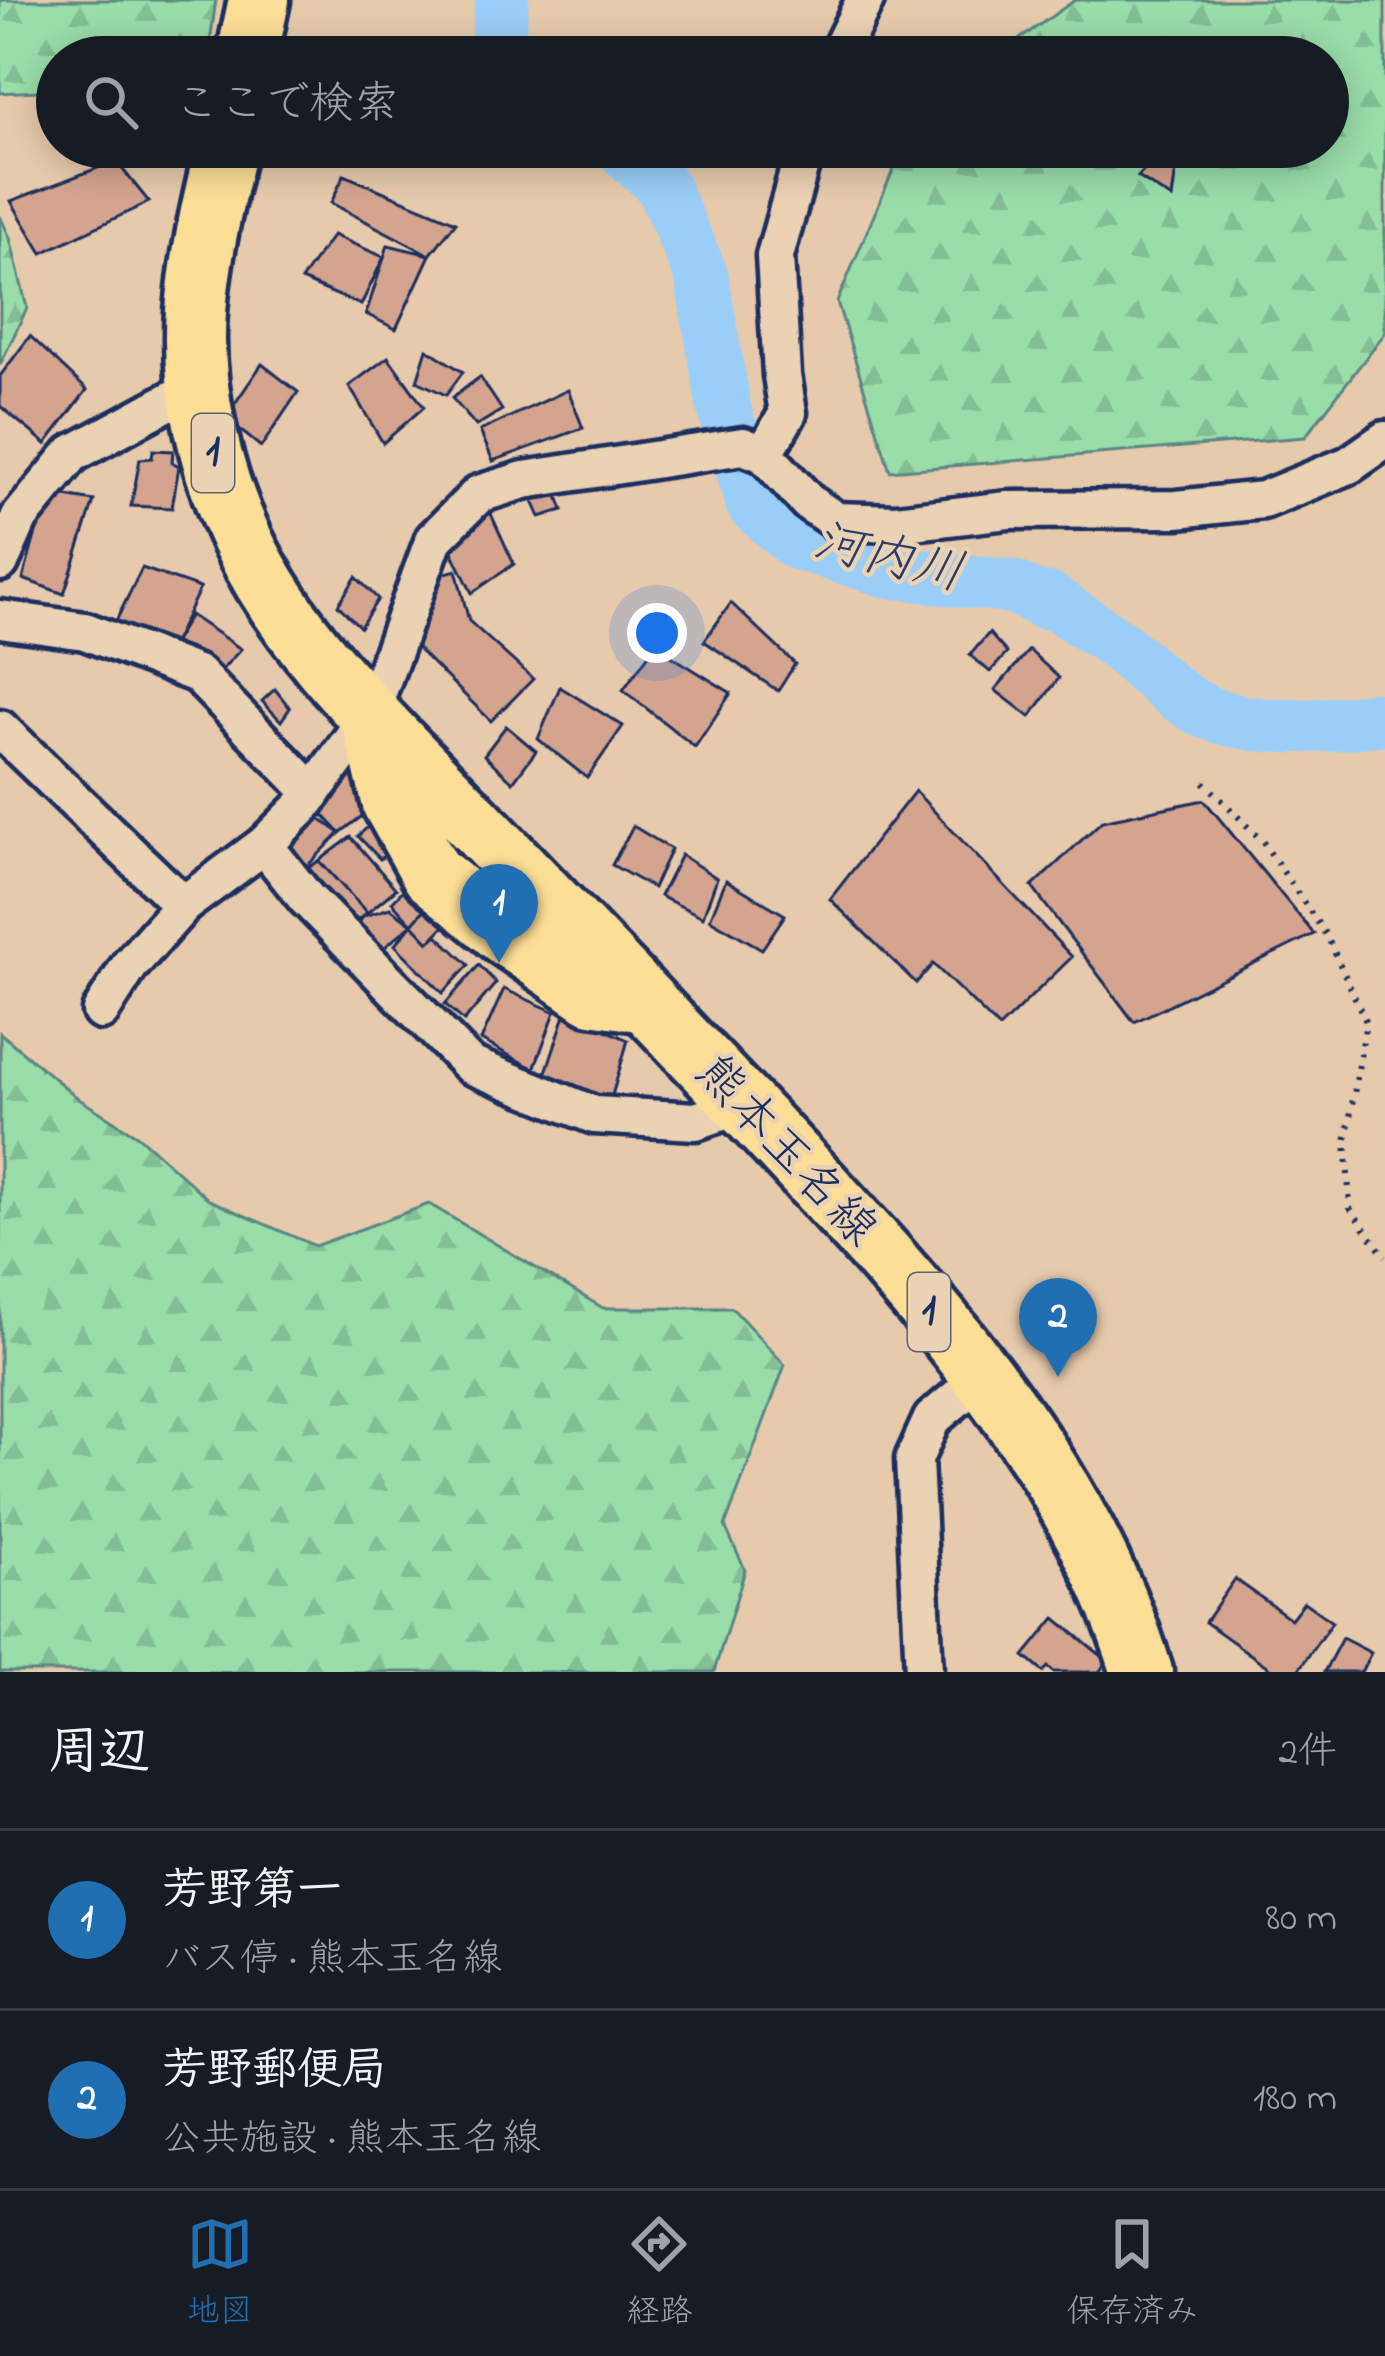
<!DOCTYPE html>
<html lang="ja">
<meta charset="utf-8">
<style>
body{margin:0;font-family:"Indie Flower","Klee One",sans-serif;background:#242831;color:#f1f3f6}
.you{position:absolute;left:657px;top:633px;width:42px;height:42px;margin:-30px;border:9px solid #fff;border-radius:50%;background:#1a73e8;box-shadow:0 0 0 18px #1a73e833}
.badge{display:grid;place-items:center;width:78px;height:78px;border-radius:50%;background:#1f6fb2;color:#fff;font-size:39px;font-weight:700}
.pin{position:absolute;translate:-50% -99px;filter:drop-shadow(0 3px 6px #0008)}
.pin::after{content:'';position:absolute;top:63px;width:42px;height:36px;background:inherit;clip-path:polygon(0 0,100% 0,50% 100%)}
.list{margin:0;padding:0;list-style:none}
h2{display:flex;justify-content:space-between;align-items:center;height:156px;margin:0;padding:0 48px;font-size:51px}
h2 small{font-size:39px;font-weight:400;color:#9ea1a6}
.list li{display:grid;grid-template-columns:78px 1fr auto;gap:36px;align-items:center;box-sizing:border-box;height:180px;padding:0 48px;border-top:3px solid #363941}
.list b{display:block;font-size:45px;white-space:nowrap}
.list p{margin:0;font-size:39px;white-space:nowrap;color:#9ea1a6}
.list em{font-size:39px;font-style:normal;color:#9ea1a6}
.icon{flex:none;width:66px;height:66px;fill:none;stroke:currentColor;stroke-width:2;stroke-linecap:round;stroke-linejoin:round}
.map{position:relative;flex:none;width:1385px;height:1672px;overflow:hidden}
.search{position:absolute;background:#171b24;box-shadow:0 6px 30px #0003;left:36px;right:36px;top:36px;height:132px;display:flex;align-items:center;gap:30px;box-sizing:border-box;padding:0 42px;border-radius:66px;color:#9ea1a6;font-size:45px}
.sheet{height:516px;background:#171b24}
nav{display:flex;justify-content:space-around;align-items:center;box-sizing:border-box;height:168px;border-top:3px solid #363941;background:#171b24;font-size:33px;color:#9ea1a6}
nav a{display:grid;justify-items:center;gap:6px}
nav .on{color:#1f6fb2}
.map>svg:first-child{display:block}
</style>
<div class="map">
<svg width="1385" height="1672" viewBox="0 0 1385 1672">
<defs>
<pattern id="forest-firs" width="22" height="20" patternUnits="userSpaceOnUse" patternTransform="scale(3)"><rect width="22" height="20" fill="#99dda9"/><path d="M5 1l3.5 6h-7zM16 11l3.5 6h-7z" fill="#83be94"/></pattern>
</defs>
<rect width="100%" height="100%" fill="#e7caac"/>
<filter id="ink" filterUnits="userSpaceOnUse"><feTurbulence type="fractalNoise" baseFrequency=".00833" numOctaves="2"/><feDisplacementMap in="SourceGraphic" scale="24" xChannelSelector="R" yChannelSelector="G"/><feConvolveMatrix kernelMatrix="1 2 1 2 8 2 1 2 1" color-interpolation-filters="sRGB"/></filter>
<g filter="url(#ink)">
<g fill="url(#forest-firs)" stroke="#5a8684" stroke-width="3">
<polygon points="0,0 216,0 208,57 57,57 57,90 0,93"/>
<polygon points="1075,0 1385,0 1385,333 1305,437 890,471 837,302 903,147 1328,147 1328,57 994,57"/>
<polygon points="0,216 10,238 27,308 0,365"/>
<polygon points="0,1033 79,1099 138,1136 209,1200 315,1246 429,1204 603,1308 732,1308 785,1365 725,1526 745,1570 714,1672 0,1672"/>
</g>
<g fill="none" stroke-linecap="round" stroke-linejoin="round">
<g stroke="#9acef8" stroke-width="54">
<polyline points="502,0 498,37 506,57"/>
<path d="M620,147L661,184L701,274L724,408L753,505L796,543L888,571L1013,587L1043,602L1049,599C1069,614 1092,626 1111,640C1145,664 1177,704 1218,716C1274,733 1328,725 1385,718"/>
</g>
</g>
<g fill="#d4a48e" stroke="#1b2f5e" stroke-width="3">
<polygon points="1118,147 1147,151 1146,147 1179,147 1172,199 1138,177 1150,164 1120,155"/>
<polygon points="116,161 149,202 42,253 11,201"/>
<polygon points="344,175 456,222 430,255 331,203"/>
<polygon points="333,235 384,257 361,305 301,280"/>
<polygon points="388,245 430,255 396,329 366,314"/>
<polygon points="30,336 87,390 46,444 0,406 0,376"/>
<polygon points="427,349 463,372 446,395 417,381"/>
<polygon points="388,357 424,407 383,443 349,386"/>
<polygon points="262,364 298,392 261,447 225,418"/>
<polygon points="480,377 502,410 476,426 452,398"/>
<polygon points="568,390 583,428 493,461 480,431"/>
<polygon points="153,450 173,451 172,462 179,466 172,508 131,506 140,459 152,458"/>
<polygon points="553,482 563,510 540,517 528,490"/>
<polygon points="47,493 94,501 64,594 23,579"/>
<polygon points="484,499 514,564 472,593 442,531"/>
<polygon points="142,568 200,588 174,642 116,621"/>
<polygon points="456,570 469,621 533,679 491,721 409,640 432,577"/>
<polygon points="356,577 378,599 360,627 338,605"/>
<polygon points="731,603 795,664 778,691 704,641"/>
<polygon points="190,615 241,649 216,676 174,642"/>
<polygon points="989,633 1007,653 990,672 970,655"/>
<polygon points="655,646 731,693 695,747 623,690"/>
<polygon points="1029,650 1059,678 1030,717 995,690"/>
<polygon points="560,687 623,726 587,778 538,739"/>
<polygon points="275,689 290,708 281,721 262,701"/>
<polygon points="506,726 536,751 513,782 484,755"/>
<polygon points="363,757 382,801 340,833 315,806"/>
<polygon points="915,791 1072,957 999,1028 933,964 916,983 830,899"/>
<polygon points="1204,800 1314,934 1134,1022 1032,887 1102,821"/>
<polygon points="311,813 340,833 305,868 282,841"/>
<polygon points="382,814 397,846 380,859 358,836"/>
<polygon points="633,826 671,849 653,888 612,865"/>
<polygon points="351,837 396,889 367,913 319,861"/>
<polygon points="681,855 717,878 703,917 660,896"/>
<polygon points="319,861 367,913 348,927 298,874"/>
<polygon points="420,872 439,893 412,924 392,902"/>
<polygon points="726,880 785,915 762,949 710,919"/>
<polygon points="439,893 459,911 429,942 412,924"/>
<polygon points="390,908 412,924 378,953 352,929 364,916"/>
<polygon points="412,924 429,942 437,935 469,965 443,993 395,945"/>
<polygon points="479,965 496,983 464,1021 445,1004"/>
<polygon points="504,989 555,1012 534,1069 481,1040"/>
<polygon points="566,1012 628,1040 609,1106 543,1081"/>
<polygon points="1235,1579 1291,1619 1304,1602 1332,1622 1297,1672 1275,1672 1205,1622"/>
<polygon points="1055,1618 1108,1661 1099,1672 1054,1672 1048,1667 1043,1672 1024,1656"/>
<polygon points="1342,1638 1371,1653 1361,1672 1324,1672"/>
</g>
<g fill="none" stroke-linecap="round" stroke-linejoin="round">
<defs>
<g id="street">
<polyline points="837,57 865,0"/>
<polyline points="764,454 788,413 782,375 775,256 805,147"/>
<polyline points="0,562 20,517 72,454 199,385"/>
<polyline points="0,619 85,631 197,674 313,793"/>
<polyline points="0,729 183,905 264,845 303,806 370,714 434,539 479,494 524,480 743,446 764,454 808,502 836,521 896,523 1008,510 1177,509 1263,500 1349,465 1385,440"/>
<polyline points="264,845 306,898 470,1065 594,1115 696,1121 743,1105"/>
<polyline points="101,1011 130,965 183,905"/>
<polyline points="924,1672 914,1459 932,1419 982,1377"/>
</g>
<g id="primary">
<polyline points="247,57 259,0"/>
<path d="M226,147C213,201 200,257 196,312C190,385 211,474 242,540C294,651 394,739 478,827C573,925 668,1025 762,1124C913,1286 1077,1456 1142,1672"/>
<polyline points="372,720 393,804 432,874 506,935 592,994 633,1000"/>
</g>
</defs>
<use href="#street" stroke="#1b2f5e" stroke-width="45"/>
<use href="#primary" stroke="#1b2f5e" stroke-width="69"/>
<polyline stroke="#1b2f5e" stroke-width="6" stroke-dasharray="3 9" stroke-linecap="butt" points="1204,782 1263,842 1328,938 1366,1022 1346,1141 1350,1208 1385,1257"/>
<use href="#street" stroke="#ead2b3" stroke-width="36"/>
<use href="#primary" stroke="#fcde96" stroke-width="60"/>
</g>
</g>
<g text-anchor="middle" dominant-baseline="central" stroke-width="9" stroke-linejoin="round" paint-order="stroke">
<g fill="#ead2b3" stroke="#596078" stroke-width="3">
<rect x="192" y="414" width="42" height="78" rx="9"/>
<rect x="908" y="1273" width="42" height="78" rx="9"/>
</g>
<g font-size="45" font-weight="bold" fill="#1b2f5e">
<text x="213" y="453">1</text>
<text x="929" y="1312">1</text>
</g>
<g font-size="48" fill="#1b2f5e" stroke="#ead2b3">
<text transform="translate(785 1152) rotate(47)">熊本玉名線</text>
</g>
<g font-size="51" font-style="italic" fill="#283f6d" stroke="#ead2b3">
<text transform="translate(888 560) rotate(13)">河内川</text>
</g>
</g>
</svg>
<div class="you"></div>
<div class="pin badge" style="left:499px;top:963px">1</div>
<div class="pin badge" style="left:1058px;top:1377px">2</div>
<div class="search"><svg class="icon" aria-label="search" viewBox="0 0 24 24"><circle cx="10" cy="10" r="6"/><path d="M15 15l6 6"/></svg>ここで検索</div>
</div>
<section class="sheet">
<h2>周辺<small>2件</small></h2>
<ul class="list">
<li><span class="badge">1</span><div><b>芳野第一</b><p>バス停 · 熊本玉名線</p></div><em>80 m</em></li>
<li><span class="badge">2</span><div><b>芳野郵便局</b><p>公共施設 · 熊本玉名線</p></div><em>180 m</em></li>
</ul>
</section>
<nav>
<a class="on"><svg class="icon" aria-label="map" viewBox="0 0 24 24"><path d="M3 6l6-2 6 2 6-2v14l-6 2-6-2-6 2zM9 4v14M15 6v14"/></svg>地図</a>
<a><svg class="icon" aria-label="directions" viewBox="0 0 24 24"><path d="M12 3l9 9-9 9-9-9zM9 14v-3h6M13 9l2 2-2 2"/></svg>経路</a>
<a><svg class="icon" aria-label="saved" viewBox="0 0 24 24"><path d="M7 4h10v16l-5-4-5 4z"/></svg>保存済み</a>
</nav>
